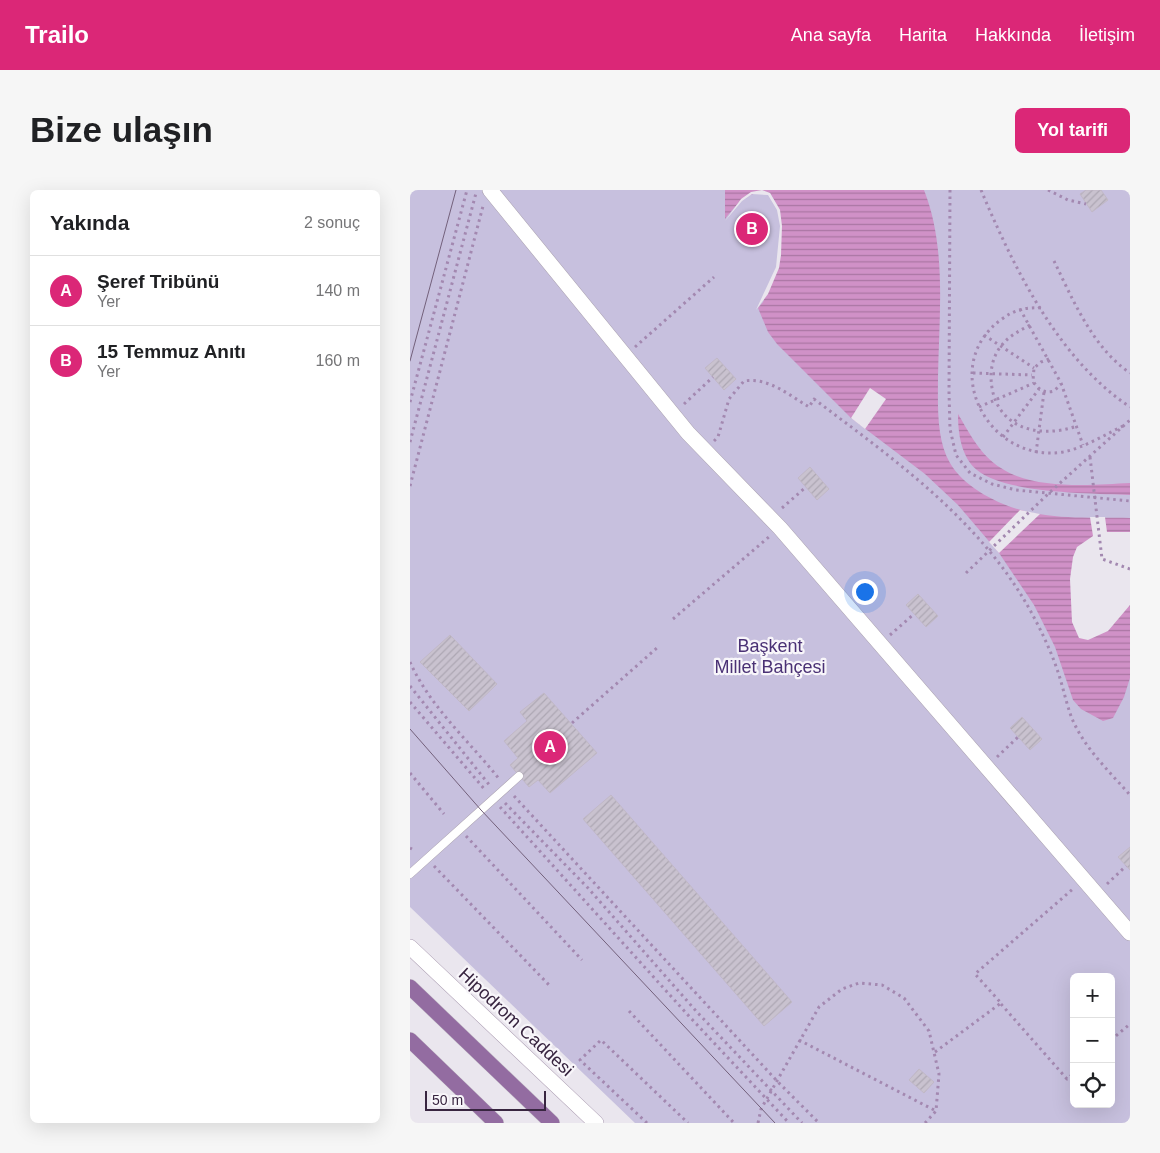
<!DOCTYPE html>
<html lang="tr">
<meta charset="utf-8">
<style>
body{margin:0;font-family:Helvetica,sans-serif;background:#f6f6f6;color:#202124}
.controls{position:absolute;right:15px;bottom:15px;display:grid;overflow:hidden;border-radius:8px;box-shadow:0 5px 20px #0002}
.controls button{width:45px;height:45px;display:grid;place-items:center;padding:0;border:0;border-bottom:1px solid #e0e0e0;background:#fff;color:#202124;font:25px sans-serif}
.scale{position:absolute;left:15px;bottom:12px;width:121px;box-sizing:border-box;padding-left:5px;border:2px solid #382540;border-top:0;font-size:14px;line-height:18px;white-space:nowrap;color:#382540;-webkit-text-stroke:4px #f8f6fa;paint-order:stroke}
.you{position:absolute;left:454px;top:401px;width:18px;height:18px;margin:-12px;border:4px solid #fff;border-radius:50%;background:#1a73e8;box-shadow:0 0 0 8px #1a73e833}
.badge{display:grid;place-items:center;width:32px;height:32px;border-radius:50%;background:#db2777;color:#fff;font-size:16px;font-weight:700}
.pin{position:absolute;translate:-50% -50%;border:2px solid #fff;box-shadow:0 1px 5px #0006}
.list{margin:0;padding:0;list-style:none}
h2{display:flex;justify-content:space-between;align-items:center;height:65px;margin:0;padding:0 20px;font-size:21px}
h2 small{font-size:16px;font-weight:400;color:#757577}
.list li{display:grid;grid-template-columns:32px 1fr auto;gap:15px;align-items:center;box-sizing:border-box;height:70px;padding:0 20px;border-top:1px solid #e0e0e0}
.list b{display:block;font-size:19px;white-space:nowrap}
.list p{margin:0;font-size:16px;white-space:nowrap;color:#757577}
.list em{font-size:16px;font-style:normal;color:#757577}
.icon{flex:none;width:28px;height:28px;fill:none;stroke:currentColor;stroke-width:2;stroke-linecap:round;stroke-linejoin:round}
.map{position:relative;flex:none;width:720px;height:933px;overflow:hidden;border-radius:8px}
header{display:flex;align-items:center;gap:30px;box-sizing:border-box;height:70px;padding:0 25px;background:#db2777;color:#fff}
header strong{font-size:24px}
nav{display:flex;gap:28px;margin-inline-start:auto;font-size:18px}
.intro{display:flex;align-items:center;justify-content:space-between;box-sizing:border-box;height:120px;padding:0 30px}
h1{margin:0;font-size:35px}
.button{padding:12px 22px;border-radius:8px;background:#db2777;color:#fff;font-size:18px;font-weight:700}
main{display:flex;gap:30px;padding:0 30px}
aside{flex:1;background:#fff;border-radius:8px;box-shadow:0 5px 20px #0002}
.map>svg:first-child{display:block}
</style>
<header>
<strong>Trailo</strong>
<nav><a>Ana sayfa</a><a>Harita</a><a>Hakkında</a><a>İletişim</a></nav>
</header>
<div class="intro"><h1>Bize ulaşın</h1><a class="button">Yol tarifi</a></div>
<main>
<aside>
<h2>Yakında<small>2 sonuç</small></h2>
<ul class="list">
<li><span class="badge">A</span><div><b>Şeref Tribünü</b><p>Yer</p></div><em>140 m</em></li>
<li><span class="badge">B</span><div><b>15 Temmuz Anıtı</b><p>Yer</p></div><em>160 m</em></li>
</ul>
</aside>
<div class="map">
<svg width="720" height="933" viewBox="0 0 720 933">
<defs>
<pattern id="water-rules" width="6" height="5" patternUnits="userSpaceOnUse" patternTransform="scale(1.25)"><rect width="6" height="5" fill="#d091c7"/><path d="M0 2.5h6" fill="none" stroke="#aa76a3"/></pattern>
<pattern id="building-hatch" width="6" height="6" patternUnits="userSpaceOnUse" patternTransform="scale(1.25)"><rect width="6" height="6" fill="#c9c2cf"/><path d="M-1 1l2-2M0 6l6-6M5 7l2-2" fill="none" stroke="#ada7b3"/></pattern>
</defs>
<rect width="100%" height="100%" fill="#eae6ee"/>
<path fill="#c7c0de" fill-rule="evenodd" d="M0,0H720V933H225L0,717ZM664,787H701V914H664Z"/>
<g fill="url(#water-rules)">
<path d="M315,0H514C537,58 529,126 528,187C528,214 526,249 540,273C553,296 585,313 611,320C645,330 685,327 720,328V488L714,507L703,528L693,531L671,519L663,510L645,457L624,415L589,363L548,315L515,284L441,228L367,154L358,142L348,118L353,112L371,65L370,20L360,3C337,0 328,13 315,29Z"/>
<path d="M548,224C560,244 571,266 591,278C624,300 681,295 720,293V305C682,303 596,304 567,280C551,267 548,243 548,224Z"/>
</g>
<g fill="#eae6ee">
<polygon points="352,0 360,3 370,20 372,36 371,65 369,78 358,104 346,120 366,77 370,36 367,20 358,5 342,4 332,11 315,31 331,9 341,2"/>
<polygon points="460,198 476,209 455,239 441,228"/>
<polygon points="610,320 630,324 589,363 579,352"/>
<polygon points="680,327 695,327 697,342 720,342 720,415 698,441 678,450 669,448 662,432 660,389 663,367 667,357 683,346"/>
</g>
<g fill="url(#building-hatch)" stroke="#c1b8c7">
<polygon points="676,0 691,0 698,10 682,22 670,4"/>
<polygon points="307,168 326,189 314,200 295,178"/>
<polygon points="400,277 419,299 407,310 388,288"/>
<polygon points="508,404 528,426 516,437 496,415"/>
<polygon points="40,445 87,494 59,521 10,472"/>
<polygon points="134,503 187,563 140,603 128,590 119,597 100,575 108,568 94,551 117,531 110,522"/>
<polygon points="612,527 632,549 620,560 600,538"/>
<polygon points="201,605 382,812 354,836 173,629"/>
<polygon points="720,657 720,680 708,667"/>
<polygon points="509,879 524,892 514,903 499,890"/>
</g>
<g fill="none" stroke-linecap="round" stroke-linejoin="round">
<defs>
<polyline id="lane" points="0,684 109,586"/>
<polyline id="street" points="80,0 278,243 370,338 720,743"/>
<polyline id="secondary" points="0,757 186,933"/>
<g id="primary">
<polyline points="0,797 142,933"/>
<polyline points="0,850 86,933"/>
</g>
</defs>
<use href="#lane" stroke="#aaa1af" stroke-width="9"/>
<use href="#street" stroke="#aaa1af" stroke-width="16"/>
<use href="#secondary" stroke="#aa9bb1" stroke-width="16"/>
<use href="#primary" stroke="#c7c2ca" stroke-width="16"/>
<g stroke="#a388b0" stroke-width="3" stroke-dasharray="2.5 4" stroke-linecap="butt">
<polyline points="540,0 539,202 540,239 546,265 560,283 582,294 606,300 720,311"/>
<path d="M571,0C604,78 648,169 720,217"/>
<polyline points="638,0 658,10 676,14"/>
<path d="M644,71C663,110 683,158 720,183"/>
<path d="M631,118C615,117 604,120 592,129C527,175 577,274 653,262C674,258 696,244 715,235"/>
<polyline points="610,119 651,193 673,255"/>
<path d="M620,135C609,141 599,146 592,155C584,164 581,176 581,187C582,237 627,250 667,236"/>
<polyline points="574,145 624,178"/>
<polyline points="225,157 304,87"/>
<path d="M639,169L631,172L624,178L623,191C628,199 634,204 644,201L651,194"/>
<polyline points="563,183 622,185"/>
<polyline points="0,212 57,0"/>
<polyline points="274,214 303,187"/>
<polyline points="569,217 624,193"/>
<polyline points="593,247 629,199"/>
<path d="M304,251L308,247L319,209L334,191C358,187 379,205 399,217L404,209C485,270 570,330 620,420C631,440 641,461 648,482C653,497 656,512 661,526C673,557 699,581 720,605"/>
<polyline points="0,252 66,3"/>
<polyline points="626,263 634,202"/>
<polyline points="680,267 692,369 720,379"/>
<polyline points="0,296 73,16"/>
<polyline points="372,318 396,297"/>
<polyline points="556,383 639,303 720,230"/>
<polyline points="263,429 360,346"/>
<polyline points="480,445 504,424"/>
<path d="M0,472C20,517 60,552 90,590"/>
<polyline points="0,496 81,597"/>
<polyline points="0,512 76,601"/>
<polyline points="162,533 248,457"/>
<polyline points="587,567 608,547"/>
<polyline points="0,583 34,624"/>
<polyline points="104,606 367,891 409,933"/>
<polyline points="95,613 178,698 286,821 392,933"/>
<polyline points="90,617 277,824 379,933"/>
<polyline points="56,646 172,770"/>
<polyline points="0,658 2,659"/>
<polyline points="24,676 140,796"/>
<polyline points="697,694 716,676"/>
<polyline points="591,814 657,889 664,883"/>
<polyline points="219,821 324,933"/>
<polyline points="389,850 526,921"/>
<polyline points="701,850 720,834"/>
<polyline points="525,862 591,813 565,784 664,698"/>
<polyline points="237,933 170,870 191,850 278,933"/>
<polyline points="348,933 351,919 409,817 432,799 449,793 472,795 494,808 519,841 529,884 526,921 515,933"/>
</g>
<use href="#lane" stroke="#fff" stroke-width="8"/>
<use href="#street" stroke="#fff" stroke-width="15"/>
<use href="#secondary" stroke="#fff" stroke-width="15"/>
<use href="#primary" stroke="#936ca1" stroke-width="15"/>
<g stroke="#73607b" stroke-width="1">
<polyline points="0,171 46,0"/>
<polyline points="0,539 71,620 365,933"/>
</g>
</g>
<g text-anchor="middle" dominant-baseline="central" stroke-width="4.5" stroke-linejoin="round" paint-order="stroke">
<g font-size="18" fill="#4a3175" stroke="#f8f6fa">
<text x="360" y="456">Başkent<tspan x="360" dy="21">Millet Bahçesi</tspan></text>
</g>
<g font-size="18" fill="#382540" stroke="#f8f6fa">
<text transform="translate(106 832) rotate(43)">Hipodrom Caddesi</text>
</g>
</g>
</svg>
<div class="controls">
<button>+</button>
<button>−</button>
<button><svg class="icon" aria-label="locate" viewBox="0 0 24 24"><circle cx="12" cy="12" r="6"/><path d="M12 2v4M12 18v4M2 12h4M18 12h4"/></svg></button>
</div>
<div class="scale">50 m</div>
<div class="you"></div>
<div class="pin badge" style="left:140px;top:557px">A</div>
<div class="pin badge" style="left:342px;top:39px">B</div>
</div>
</main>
